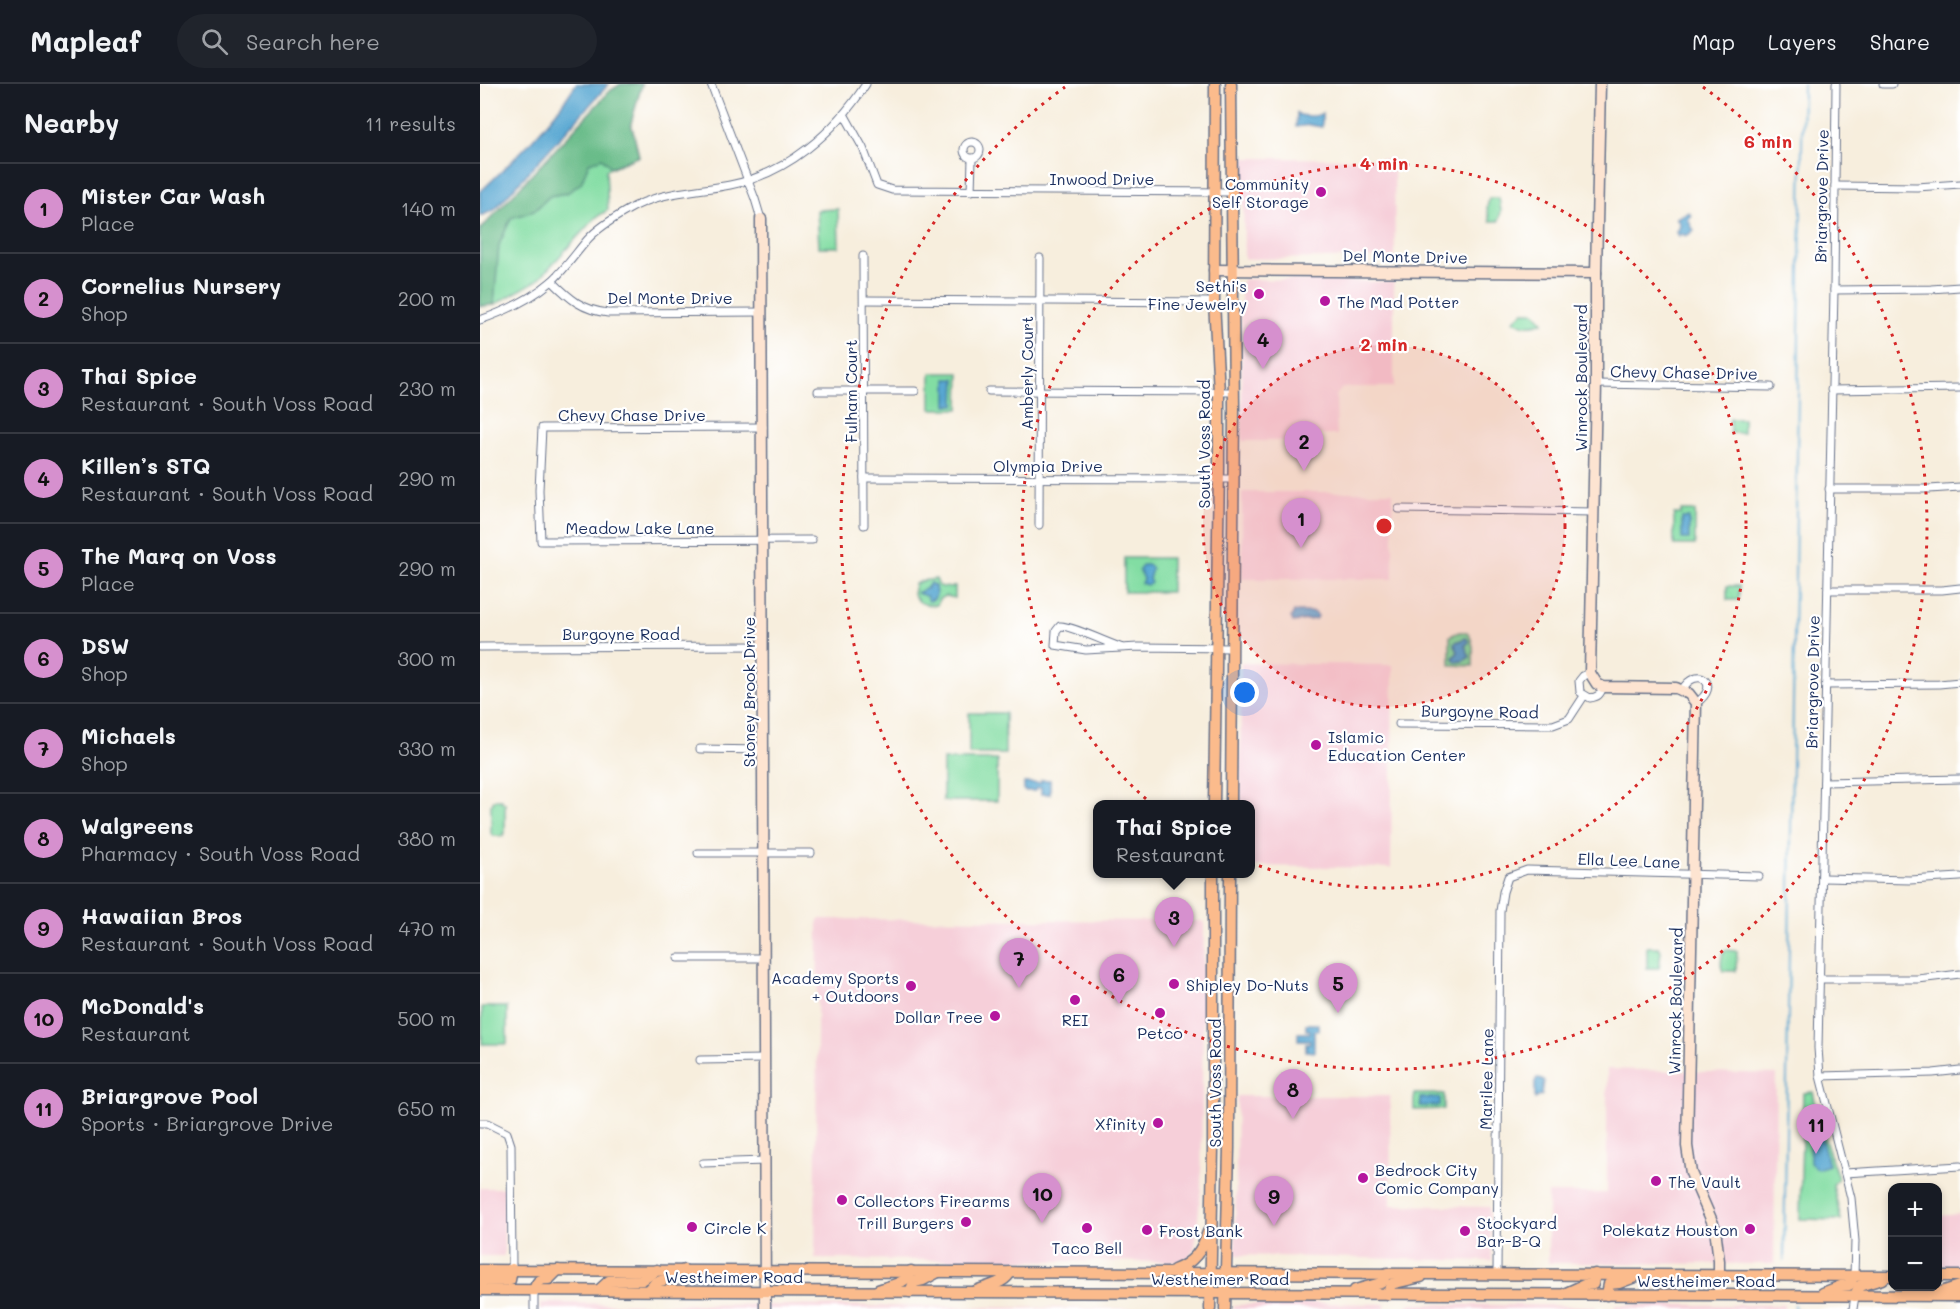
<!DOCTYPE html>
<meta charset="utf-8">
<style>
body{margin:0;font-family:Mali,sans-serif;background:#20242c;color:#f1f3f6}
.controls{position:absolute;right:18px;bottom:18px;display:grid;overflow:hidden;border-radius:12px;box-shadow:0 3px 9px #0003}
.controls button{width:54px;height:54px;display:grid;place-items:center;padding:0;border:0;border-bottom:2px solid #363941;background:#171b24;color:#f1f3f6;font:30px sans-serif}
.you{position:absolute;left:765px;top:609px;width:21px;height:21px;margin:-15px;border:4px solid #fff;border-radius:50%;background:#1a73e8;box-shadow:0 0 0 9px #1a73e833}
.badge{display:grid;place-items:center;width:39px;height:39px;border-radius:50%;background:#d690ce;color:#111;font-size:20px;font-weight:700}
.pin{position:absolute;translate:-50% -50px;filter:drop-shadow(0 2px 3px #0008)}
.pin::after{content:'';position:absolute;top:32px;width:21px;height:18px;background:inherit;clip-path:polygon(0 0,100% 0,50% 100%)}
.popup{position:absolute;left:613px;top:716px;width:162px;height:78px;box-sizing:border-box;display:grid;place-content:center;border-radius:12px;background:#171b24;filter:drop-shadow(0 2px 4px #0005);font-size:20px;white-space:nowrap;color:#9ea1a6}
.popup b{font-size:22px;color:#f1f3f6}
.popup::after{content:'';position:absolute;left:50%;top:100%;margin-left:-12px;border:12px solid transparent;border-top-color:#171b24}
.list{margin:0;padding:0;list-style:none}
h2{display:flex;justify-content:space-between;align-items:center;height:78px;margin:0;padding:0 24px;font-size:26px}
h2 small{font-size:20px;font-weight:400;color:#9ea1a6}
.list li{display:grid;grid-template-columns:39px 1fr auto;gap:18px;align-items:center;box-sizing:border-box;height:90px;padding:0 24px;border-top:2px solid #363941}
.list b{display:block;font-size:22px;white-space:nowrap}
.list p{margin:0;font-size:20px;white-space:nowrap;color:#9ea1a6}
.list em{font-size:20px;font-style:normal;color:#9ea1a6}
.icon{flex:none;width:33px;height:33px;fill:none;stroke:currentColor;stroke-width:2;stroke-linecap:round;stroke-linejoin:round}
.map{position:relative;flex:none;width:1480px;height:1225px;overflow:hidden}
header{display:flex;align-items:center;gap:36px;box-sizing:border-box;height:84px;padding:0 30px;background:#171b24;border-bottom:2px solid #363941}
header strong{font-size:28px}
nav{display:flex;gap:33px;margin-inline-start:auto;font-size:21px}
.search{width:420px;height:54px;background:#20242c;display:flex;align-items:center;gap:15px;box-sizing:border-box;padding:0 21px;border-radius:33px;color:#9ea1a6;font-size:22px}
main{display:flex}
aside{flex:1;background:#171b24}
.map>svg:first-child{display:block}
</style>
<header>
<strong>Mapleaf</strong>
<div class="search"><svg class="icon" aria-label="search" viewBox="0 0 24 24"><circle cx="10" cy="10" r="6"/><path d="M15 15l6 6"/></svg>Search here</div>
<nav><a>Map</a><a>Layers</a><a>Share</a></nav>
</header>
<main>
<aside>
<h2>Nearby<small>11 results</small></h2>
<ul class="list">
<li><span class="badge">1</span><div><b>Mister Car Wash</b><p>Place</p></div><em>140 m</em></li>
<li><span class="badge">2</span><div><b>Cornelius Nursery</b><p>Shop</p></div><em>200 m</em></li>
<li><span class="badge">3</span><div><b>Thai Spice</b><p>Restaurant · South Voss Road</p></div><em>230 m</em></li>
<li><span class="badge">4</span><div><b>Killen’s STQ</b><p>Restaurant · South Voss Road</p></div><em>290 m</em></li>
<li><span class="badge">5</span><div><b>The Marq on Voss</b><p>Place</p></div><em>290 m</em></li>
<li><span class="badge">6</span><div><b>DSW</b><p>Shop</p></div><em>300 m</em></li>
<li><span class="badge">7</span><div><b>Michaels</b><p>Shop</p></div><em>330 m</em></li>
<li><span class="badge">8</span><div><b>Walgreens</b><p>Pharmacy · South Voss Road</p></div><em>380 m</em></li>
<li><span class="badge">9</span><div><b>Hawaiian Bros</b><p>Restaurant · South Voss Road</p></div><em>470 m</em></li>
<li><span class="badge">10</span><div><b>McDonald's</b><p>Restaurant</p></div><em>500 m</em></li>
<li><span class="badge">11</span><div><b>Briargrove Pool</b><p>Sports · Briargrove Drive</p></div><em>650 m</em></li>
</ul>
</aside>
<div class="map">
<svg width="1480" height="1225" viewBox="0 0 1480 1225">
<rect width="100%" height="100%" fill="#fff"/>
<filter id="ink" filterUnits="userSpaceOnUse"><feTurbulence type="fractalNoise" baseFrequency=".0167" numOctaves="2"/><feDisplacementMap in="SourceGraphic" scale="12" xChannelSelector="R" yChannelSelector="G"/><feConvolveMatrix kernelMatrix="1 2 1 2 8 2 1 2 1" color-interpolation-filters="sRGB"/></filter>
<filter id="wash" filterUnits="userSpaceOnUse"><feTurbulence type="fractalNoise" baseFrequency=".008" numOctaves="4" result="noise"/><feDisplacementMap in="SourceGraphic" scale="24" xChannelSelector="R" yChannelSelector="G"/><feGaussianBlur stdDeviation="1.35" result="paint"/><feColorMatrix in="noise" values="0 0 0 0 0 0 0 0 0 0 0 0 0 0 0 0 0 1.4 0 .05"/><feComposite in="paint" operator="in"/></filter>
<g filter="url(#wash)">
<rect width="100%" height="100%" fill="#f7eedd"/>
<g fill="#f6cfd9">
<polygon points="763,74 914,75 915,173 764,175"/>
<polygon points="763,195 914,198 914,303 867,303 861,305 856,312 857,351 822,351 808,357 762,357 761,203"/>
<rect x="762" y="408" width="151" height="87"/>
<polygon points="761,579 913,581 911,784 771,782 771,720 760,720"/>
<polygon points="338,835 724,837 721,1107 715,1163 709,1173 701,1178 335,1175"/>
<polygon points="1127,985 1296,990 1294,1180 1068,1179 1068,1109 1127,1109"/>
<polygon points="757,1012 910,1012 911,1121 1009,1123 1012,1177 755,1171"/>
<rect x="0" y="1104" width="24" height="68"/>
<polygon points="1480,1130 1480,1182 1458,1182 1458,1132"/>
<polygon points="61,1219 709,1225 61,1225"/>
<polygon points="834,1219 905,1220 905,1225 754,1225 754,1221"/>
<polygon points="928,1220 1115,1222 1115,1225 928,1225"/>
<rect x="1135" y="1221" width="169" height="4"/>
</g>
<g fill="#82dda3" stroke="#4e8680" stroke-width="1.5">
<polygon points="141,0 162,0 151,39 159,72 126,86 128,126 115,134 58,196 14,221 0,222 0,146 130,7"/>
<polygon points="1009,114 1019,114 1021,127 1019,137 1010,137 1007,124"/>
<polygon points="358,125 359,163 339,163 337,126"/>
<path d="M1043,228H1055L1063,238C1051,243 1045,242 1033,237Z"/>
<polygon points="451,289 480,289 479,325 451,325"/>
<rect x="1250" y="335" width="13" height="14"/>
<polygon points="1201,427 1215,427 1215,461 1194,461 1194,430 1201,430"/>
<rect x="644" y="474" width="47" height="34"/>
<path d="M456,495L459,502L470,504L475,502V514L465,512L459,515L457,521C446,521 439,521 433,510L435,500L441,497Z"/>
<rect x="1247" y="502" width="12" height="14"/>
<path d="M979,548H987C995,559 993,568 993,582L970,581V552Z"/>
<rect x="489" y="629" width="36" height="41"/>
<rect x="463" y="676" width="54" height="41"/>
<polygon points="13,716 22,716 22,719 25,719 25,749 23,749 23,752 13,752 11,749 11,720 13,719"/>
<polygon points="1167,863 1179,863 1181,867 1179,884 1167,884"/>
<path d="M1245,866L1257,867L1256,887H1243C1240,882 1241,871 1245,866Z"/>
<rect x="2" y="923" width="25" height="37"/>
<polygon points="1333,1008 1340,1042 1358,1094 1353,1101 1361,1136 1320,1135 1323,1009"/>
<polygon points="934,1010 964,1010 964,1025 934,1026"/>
</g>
<polygon fill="#69bc89" stroke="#427674" stroke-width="1.5" points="141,0 162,0 151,39 159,72 131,83 122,74 109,79 101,99 87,109 70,112 54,127 31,134 19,161 14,221 0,222 0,146 130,7"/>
<g fill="#59a7d2" stroke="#3a6b98" stroke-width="1.5">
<path d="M96,0H129L14,126L0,132V108C35,75 70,41 96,0Z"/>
<path d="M817,29C821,33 837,33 842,29V43L830,41L816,43Z"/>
<polygon points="1209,128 1211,132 1208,135 1214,147 1206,152 1202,150 1199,152 1196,147 1199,145 1200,140 1196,134"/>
<polygon points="467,295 476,295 475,321 467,321"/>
<rect x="1202" y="434" width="7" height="21"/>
<polygon points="663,481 669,481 672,485 669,495 671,499 667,501 661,499 663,495 659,486"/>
<polygon points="450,499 455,502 456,511 454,515 449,517 446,512 437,509 446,505"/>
<polygon points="814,528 834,528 838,532 835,535 813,538 811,533"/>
<polygon points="986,554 989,558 985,562 990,573 983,577 976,578 973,574 978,568 974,559"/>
<polygon points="561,696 570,696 570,710 561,710 561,704 556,704 555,707 544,707 544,699 561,699"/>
<polygon points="826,940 838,940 838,946 834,947 834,968 826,967 826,959 830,959 830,956 818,956 818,949 830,949 830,946 826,946"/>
<polygon points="1057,994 1064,997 1062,1011 1055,1015 1055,998"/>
<rect x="940" y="1014" width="20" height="8"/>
<polygon points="1339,1048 1349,1081 1337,1085 1330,1079 1330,1051"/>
</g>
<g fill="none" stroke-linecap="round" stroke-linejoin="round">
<g stroke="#59a7d2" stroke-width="2">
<polyline points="1304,1176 1323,0"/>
<polyline points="1314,1221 1315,1225"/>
</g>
</g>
</g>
<g filter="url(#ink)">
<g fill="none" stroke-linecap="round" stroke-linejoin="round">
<defs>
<g id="street">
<polyline points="231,0 275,115 281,135"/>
<polyline points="1356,0 1354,206 1338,964 1340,992 1371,1114 1375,1157 1374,1192"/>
<polyline points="1403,0 1412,0"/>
<polyline points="364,30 383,64 397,101 412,106 752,108"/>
<circle cx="492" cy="66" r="8"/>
<polyline points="1355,102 1437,103 1480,100"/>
<polyline points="491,107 492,75"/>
<polyline points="383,172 384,441"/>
<path d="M72,197C90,215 102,226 128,229L282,228"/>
<polyline points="1354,206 1451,205 1480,203"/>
<polyline points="384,216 734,218"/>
<path d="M0,236C26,227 51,215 72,197C85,185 96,169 108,155C119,143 134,134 148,126C180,107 214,108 250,101C307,90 355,48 386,0"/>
<polyline points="1116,300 1291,303"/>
<polyline points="1351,306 1480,304"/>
<polyline points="338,307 435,307"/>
<polyline points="509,307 753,308"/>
<polyline points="283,343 62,344 59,406 61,457 332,456"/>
<polyline points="384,394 752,395"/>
<polyline points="1349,405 1449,405 1480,403"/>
<polyline points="919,425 1114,428"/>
<polyline points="559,441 560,174"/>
<polyline points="1348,506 1462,506 1480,504"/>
<polyline points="0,563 283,562"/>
<path d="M643,564C630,560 590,541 580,542L576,547L575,561L606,566L658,563L752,564"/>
<path d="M1110,589L1103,592L1099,597L1100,608L1110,614C1118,613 1120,611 1123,603"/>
<polyline points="1346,601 1459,600 1480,598"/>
<path d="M1202,606C1217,580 1243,601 1216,619"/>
<polyline points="919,640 1073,641 1089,635 1104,612"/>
<polyline points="220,665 283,666"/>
<polyline points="1344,698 1480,695"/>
<polyline points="218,769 331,769"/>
<polyline points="1343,794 1430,796 1480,793"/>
<polyline points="198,874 284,874"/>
<polyline points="1339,895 1438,895 1480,890"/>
<polyline points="220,976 284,975"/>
<polyline points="1340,992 1453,989 1480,986"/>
<polyline points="0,1039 7,1039 27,1049 31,1061 32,1185"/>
<polyline points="223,1079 285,1077"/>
<polyline points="1365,1089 1480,1082"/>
<polyline points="1017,1189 1020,827 1023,808 1028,793 1047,786 1279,792"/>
<polyline points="54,1206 54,1225"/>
<polyline points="1373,1225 1375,1212"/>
</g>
<g id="secondary">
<polyline points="1120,0 1116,189 1116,300 1110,589 1117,600 1123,603 1196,604 1209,610 1216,619 1207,1062 1211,1089 1235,1144 1239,1177 1239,1210"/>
<polyline points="281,135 285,1225"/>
<polyline points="734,186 1116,189"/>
</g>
<g id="primary">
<polyline points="734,720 739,383 739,308 734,218 735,0"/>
<polyline points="751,720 754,325 751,0"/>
<polyline points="0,1186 1412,1192"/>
<path d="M694,1186C713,1179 722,1167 728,1148"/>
<polyline points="1458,1192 1480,1192"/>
<polyline points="0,1196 30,1196 32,1185"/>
<polyline points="0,1206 1480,1212"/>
<path d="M54,1206C57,1197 59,1195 69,1195L78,1186"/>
<polyline points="119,1206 129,1197 162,1196 177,1186"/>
<polyline points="169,1206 176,1198 189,1195 204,1186"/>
<path d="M398,1206C410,1201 427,1200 431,1187"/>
<polyline points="875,1206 901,1199 907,1189"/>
<path d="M496,1207C507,1202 526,1199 530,1188"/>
<polyline points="430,1208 434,1198 443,1196 458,1188"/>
<polyline points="1086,1209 1104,1201 1113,1200 1115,1190"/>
<polyline points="1343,1209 1361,1202 1369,1201 1374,1192"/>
<polyline points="1458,1209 1480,1202"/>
<polyline points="908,1210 911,1200 941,1193"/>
<polyline points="1127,1211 1129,1200 1139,1199 1155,1193"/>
<polyline points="1375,1212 1379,1202 1402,1195"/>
<polyline points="730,1225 733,1063 733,790"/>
<polyline points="745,1225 749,1064 750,790"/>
</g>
</defs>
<use href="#street" stroke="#68728a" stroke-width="9"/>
<use href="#secondary" stroke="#68728a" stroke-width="13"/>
<use href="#primary" stroke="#68728a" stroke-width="13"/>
<use href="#street" stroke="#fff" stroke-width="7"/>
<use href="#secondary" stroke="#fde4d1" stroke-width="10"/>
<use href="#primary" stroke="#fbbb8c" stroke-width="10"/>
</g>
</g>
<circle cx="904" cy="442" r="181" fill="#d62828" fill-opacity=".12"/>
<g fill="none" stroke="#d62828" stroke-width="3" stroke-dasharray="3 6">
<circle cx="904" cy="442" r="181"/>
<circle cx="904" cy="442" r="362"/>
<path d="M1223 3A543 543 0 1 1 585 3"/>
</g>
<g fill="#b5179e" stroke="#fff" stroke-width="2">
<circle cx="841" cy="108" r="6"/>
<circle cx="779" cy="210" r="6"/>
<circle cx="845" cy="217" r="6"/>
<circle cx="836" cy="661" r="6"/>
<circle cx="694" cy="900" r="6"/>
<circle cx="431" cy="902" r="6"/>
<circle cx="595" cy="916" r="6"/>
<circle cx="680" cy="929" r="6"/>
<circle cx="515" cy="932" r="6"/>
<circle cx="678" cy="1039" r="6"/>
<circle cx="883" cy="1094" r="6"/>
<circle cx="1176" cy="1097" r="6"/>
<circle cx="362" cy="1116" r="6"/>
<circle cx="486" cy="1138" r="6"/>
<circle cx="212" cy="1143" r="6"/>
<circle cx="607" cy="1144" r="6"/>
<circle cx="1270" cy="1145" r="6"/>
<circle cx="667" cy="1146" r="6"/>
<circle cx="985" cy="1147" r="6"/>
</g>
<g text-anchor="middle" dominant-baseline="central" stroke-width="4.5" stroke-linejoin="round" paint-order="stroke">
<g font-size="16" fill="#1b2f5e" stroke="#fff">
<text x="622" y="94">Inwood Drive</text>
<text transform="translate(1341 112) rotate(-89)">Briargrove Drive</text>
<text transform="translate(925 172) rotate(1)">Del Monte Drive</text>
<text x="190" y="213">Del Monte Drive</text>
<text transform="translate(1204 288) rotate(1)">Chevy Chase Drive</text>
<text transform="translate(546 289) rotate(-90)">Amberly Court</text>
<text transform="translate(1100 294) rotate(-90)">Winrock Boulevard</text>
<text transform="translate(370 307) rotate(-90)">Fulham Court</text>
<text x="152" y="330">Chevy Chase Drive</text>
<text transform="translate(723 360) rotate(-90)">South Voss Road</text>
<text x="568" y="381">Olympia Drive</text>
<text x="160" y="443">Meadow Lake Lane</text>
<text x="141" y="549">Burgoyne Road</text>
<text transform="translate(1332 598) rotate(-89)">Briargrove Drive</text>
<text transform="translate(268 608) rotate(-90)">Stoney Brook Drive</text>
<text transform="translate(1000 627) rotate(1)">Burgoyne Road</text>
<text transform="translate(1149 776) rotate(2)">Ella Lee Lane</text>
<text transform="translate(1195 917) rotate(-89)">Winrock Boulevard</text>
<text transform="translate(1006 995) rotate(-89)">Marilee Lane</text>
<text transform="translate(734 999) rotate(-90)">South Voss Road</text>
<text x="254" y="1192">Westheimer Road</text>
<text x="740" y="1194">Westheimer Road</text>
<text x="1226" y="1196">Westheimer Road</text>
</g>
<g font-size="16" fill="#1b2f5e" stroke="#fff" text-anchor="start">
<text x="829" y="99" text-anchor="end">Community<tspan x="829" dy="18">Self Storage</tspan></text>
<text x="767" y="201" text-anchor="end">Sethi's<tspan x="767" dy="18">Fine Jewelry</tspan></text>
<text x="857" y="217">The Mad Potter</text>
<text x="848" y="652">Islamic<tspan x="848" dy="18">Education Center</tspan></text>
<text x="419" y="893" text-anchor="end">Academy Sports<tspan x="419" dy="18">+ Outdoors</tspan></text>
<text x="706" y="900">Shipley Do-Nuts</text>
<text x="503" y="932" text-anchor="end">Dollar Tree</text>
<text x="595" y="935" text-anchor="middle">REI</text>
<text x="680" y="948" text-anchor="middle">Petco</text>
<text x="666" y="1039" text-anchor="end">Xfinity</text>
<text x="895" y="1085">Bedrock City<tspan x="895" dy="18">Comic Company</tspan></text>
<text x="1188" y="1097">The Vault</text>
<text x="374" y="1116">Collectors Firearms</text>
<text x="474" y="1138" text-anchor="end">Trill Burgers</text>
<text x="997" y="1138">Stockyard<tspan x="997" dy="18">Bar-B-Q</tspan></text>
<text x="224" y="1143">Circle K</text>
<text x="1258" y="1145" text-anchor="end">Polekatz Houston</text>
<text x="679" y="1146">Frost Bank</text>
<text x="607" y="1163" text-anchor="middle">Taco Bell</text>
</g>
</g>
<circle cx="904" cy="442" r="9" fill="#d62828" stroke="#fff" stroke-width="3"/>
<g font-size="18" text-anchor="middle" font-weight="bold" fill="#d62828" stroke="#fff" stroke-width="4.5" stroke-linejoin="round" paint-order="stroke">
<text x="1288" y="64">6 min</text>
<text x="904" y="86">4 min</text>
<text x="904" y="267">2 min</text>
</g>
</svg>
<div class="controls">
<button>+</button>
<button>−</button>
</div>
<div class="you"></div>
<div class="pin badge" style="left:821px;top:464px">1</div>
<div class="pin badge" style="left:824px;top:387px">2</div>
<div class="pin badge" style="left:694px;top:863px">3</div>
<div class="popup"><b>Thai Spice</b>Restaurant</div>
<div class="pin badge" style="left:783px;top:285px">4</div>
<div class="pin badge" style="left:858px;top:929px">5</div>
<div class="pin badge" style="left:639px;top:920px">6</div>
<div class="pin badge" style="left:539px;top:904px">7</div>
<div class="pin badge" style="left:813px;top:1035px">8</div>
<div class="pin badge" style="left:794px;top:1142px">9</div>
<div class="pin badge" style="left:562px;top:1139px">10</div>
<div class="pin badge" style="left:1336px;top:1070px">11</div>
</div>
</main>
